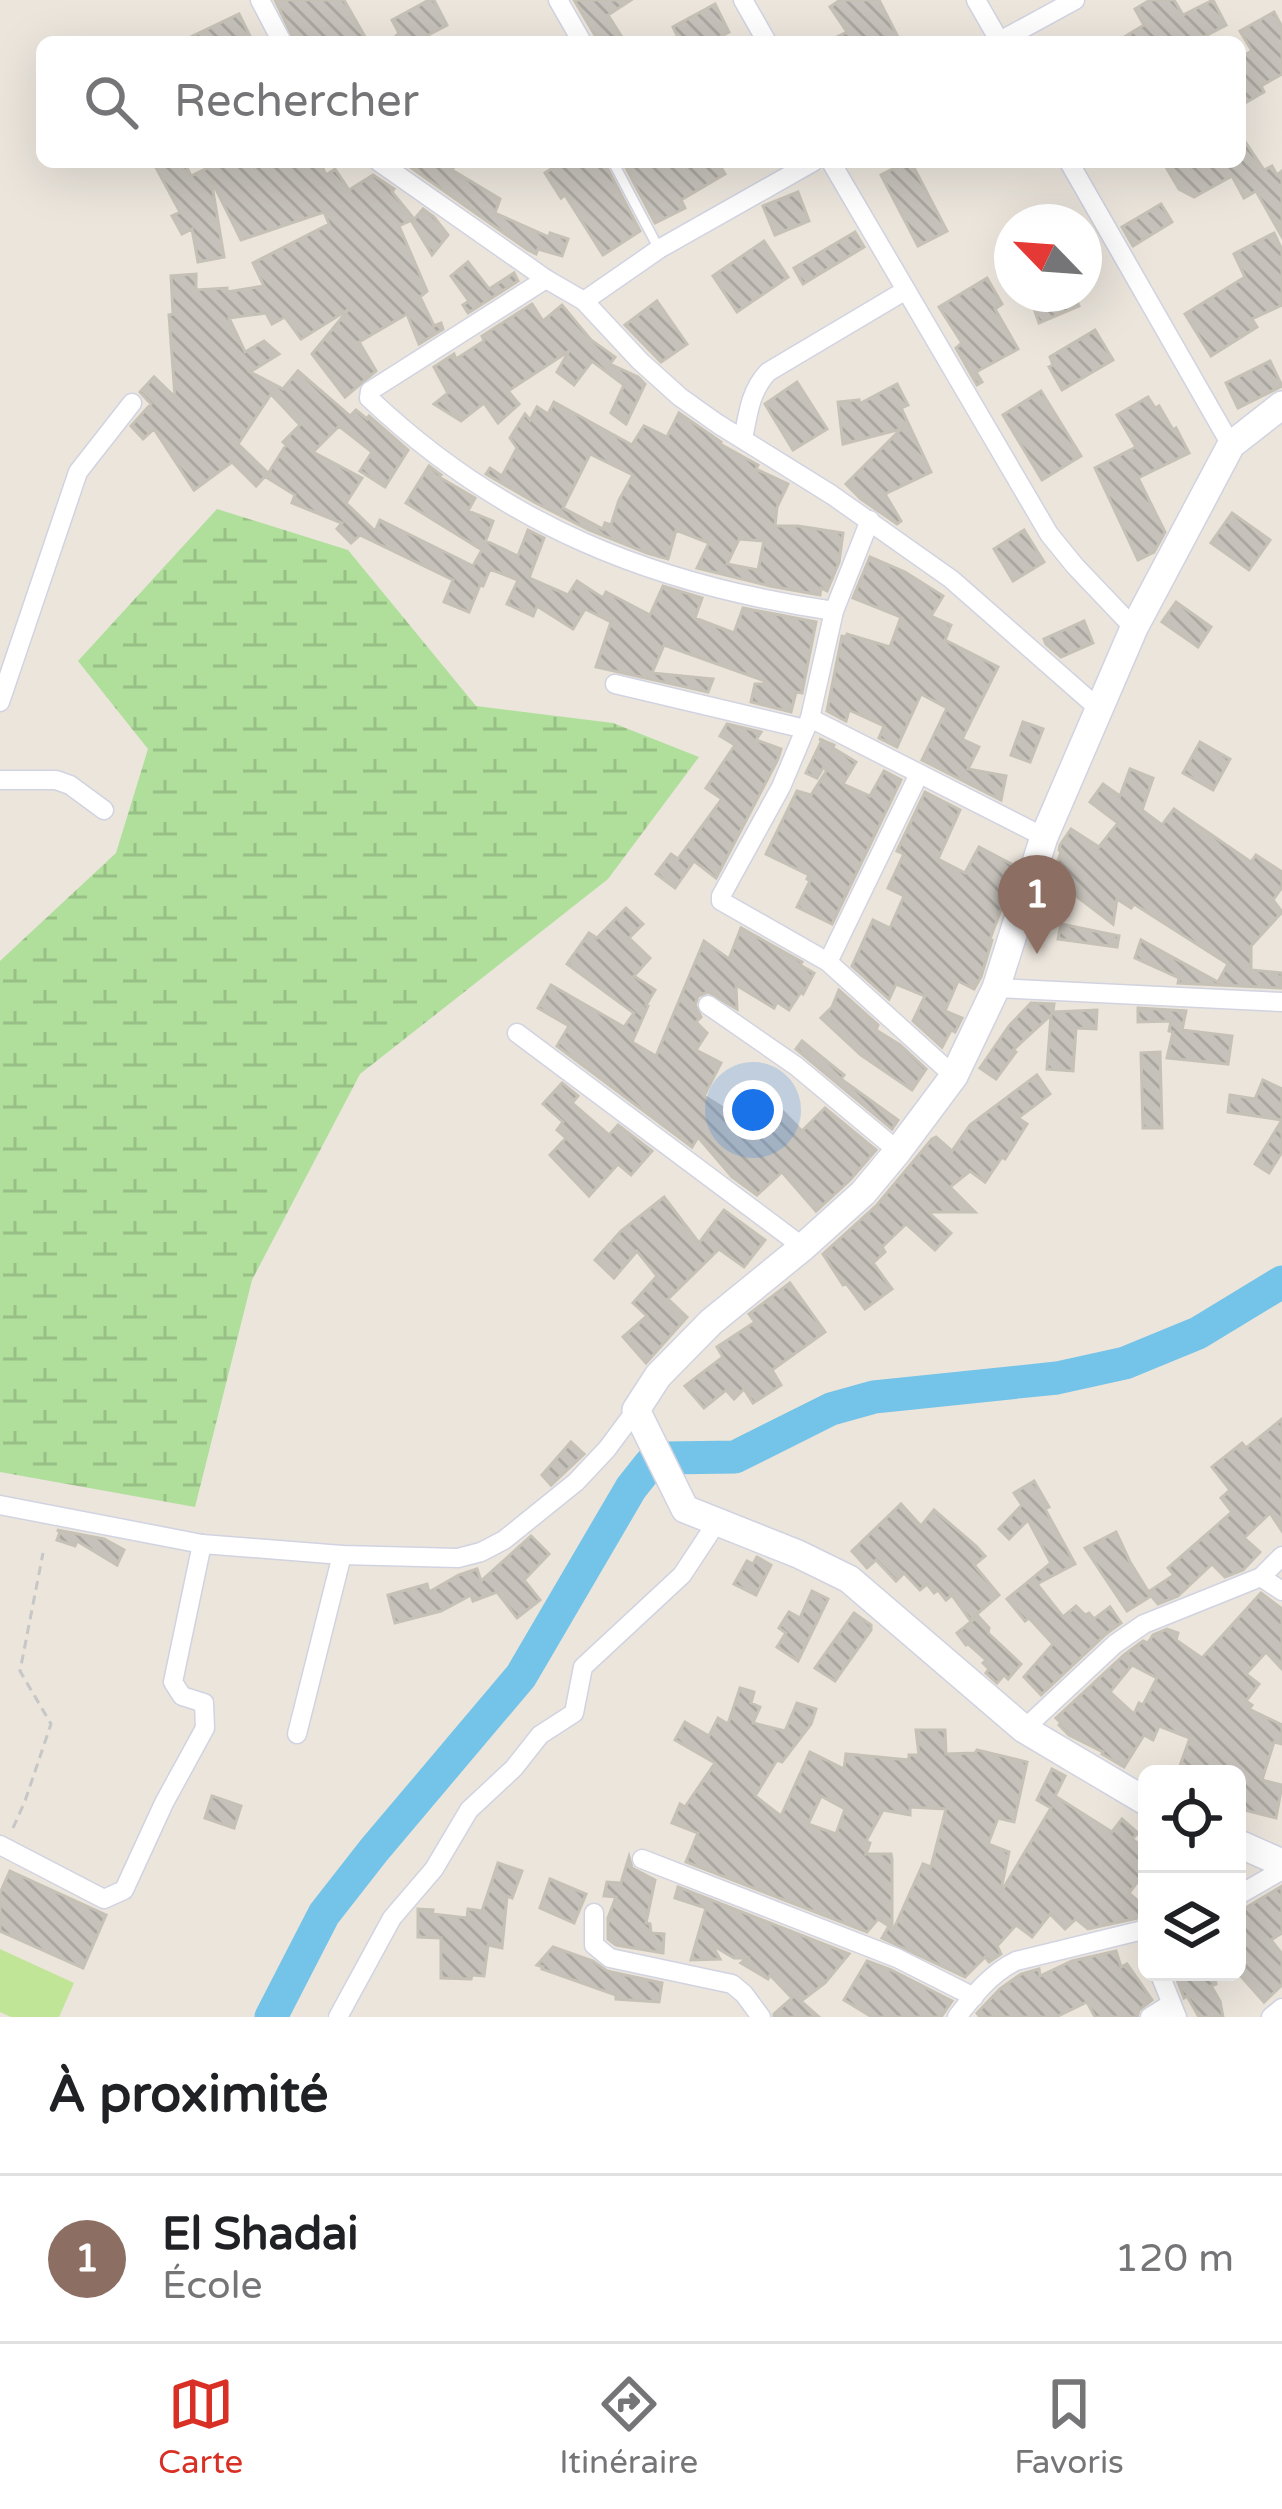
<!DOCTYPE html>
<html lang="fr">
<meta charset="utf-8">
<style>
body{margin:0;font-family:"Varela Round",sans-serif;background:#f2f2f2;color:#202124}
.controls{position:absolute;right:36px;bottom:36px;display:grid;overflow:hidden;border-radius:18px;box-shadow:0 12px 48px #0002}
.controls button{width:108px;height:108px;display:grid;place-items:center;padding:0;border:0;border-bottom:3px solid #e0e0e0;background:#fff;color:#202124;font:60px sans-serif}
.compass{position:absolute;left:994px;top:204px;width:108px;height:108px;border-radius:50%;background:#fff;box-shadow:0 12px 48px #0002;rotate:295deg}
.you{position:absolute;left:753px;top:1110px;width:42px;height:42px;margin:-30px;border:9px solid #fff;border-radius:50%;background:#1a73e8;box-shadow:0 0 0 18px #1a73e833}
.badge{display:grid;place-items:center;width:78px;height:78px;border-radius:50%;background:#d93025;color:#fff;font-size:39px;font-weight:700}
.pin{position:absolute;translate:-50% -99px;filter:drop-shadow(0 3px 6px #0008)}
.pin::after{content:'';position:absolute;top:63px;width:42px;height:36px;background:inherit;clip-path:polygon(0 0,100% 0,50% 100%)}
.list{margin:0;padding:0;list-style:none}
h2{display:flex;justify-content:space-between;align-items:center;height:156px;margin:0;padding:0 48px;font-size:51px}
h2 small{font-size:39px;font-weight:400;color:#757577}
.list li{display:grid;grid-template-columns:78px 1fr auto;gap:36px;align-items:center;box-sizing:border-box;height:168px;padding:0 48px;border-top:3px solid #e0e0e0}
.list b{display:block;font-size:45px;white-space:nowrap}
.list p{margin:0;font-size:39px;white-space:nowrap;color:#757577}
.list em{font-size:39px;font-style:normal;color:#757577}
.icon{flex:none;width:66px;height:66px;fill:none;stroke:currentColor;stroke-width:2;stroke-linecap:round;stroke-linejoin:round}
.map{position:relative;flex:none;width:1282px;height:2017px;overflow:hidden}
.search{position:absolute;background:#fff;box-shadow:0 12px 48px #0002;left:36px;right:36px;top:36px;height:132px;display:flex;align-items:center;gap:30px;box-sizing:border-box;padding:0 42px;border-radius:18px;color:#757577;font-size:45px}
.sheet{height:324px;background:#fff}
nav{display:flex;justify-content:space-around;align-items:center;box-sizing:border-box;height:168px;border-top:3px solid #e0e0e0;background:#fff;font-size:33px;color:#757577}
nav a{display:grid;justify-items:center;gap:6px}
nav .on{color:#d93025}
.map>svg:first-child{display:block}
</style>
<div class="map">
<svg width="1282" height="2017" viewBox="0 0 1282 2017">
<defs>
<pattern id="wetland-marsh" width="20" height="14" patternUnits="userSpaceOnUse" patternTransform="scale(3)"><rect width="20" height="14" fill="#afdf9b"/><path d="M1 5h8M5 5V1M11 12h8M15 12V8" fill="none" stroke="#97bf86"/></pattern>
<pattern id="building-back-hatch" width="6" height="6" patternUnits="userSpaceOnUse" patternTransform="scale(3)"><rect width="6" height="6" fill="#c6c2bb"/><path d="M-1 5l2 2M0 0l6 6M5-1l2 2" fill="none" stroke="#aaa7a1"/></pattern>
</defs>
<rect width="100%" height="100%" fill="#ebe5dc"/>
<polygon fill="url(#wetland-marsh)" points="217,509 348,550 476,706 613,723 699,757 608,879 360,1074 252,1280 195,1507 0,1472 0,961 116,853 148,749 78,661"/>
<polygon fill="#c0e597" points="0,1949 74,1983 59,2017 11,2017 0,2012"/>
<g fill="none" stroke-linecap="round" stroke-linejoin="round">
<polyline stroke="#74c3e8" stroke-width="33" points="271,2017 324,1914 374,1850 521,1676 631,1488 650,1464 667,1458 735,1457 831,1409 874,1397 1057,1378 1125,1363 1198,1333 1282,1282"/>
</g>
<g fill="url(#building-back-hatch)" stroke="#c6c1b6" stroke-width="3" fill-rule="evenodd">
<polygon points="275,0 344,0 368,42 295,42"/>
<polygon points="429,0 434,0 447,25 415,42 390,42 399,33 392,20"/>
<polygon points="574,0 631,0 608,15 625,42 599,42"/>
<polygon points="840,0 879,0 898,37 890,42 826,42 847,32 830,7"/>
<polygon points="1150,0 1174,0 1183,15 1213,0 1226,25 1194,42 1116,42 1144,25 1135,9"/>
<polygon points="715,4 729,32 710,42 680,42 673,27"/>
<polygon points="1274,12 1282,27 1282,74 1261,86 1264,92 1240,106 1240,57 1252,51 1240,31"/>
<polygon points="239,14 253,42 180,42"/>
<polygon points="1240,134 1264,170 1272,166 1277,175 1282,171 1282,237 1256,191 1244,198 1232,176 1194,197 1179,189 1163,162 1240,162"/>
<polygon points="153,162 184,162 191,176 220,162 320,162 326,175 335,169 349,190 373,175 394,189 392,192 414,219 399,226 427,291 420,297 434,326 441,323 443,329 419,344 407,314 359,342 376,371 345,397 312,354 349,309 301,339 285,317 272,324 266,313 229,318 245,352 264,341 279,354 250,372 283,389 298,371 350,416 356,410 367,419 369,416 408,450 385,487 360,471 372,452 339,426 313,452 362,478 346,503 375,531 380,520 473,566 482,550 406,503 429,466 441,475 439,477 475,498 468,511 493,521 484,545 486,541 518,556 528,530 544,538 529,578 568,595 577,581 603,598 606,592 650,615 663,586 702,598 695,618 734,633 743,608 816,622 802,693 796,692 791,712 751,702 755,684 764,684 765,681 664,645 652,673 713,679 708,692 596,667 611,622 585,609 573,629 537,606 533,616 507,604 518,580 490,569 483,586 480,585 469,612 444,602 453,580 360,535 351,543 337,529 342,523 292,503 295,495 266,477 286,445 283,442 300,425 271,394 238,444 268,473 256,486 232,462 194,490 154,429 143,439 131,426 151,404 140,392 154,377 175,397 169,315 173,314 171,276 196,274 196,290 227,288 227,292 264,286 253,263 329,224 324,212 241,240 211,179 224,257 198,262 192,229 182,234 172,216 180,212"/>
<polygon points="403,162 457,162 452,170 500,199 495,213 549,237 550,233 568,239 562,256 538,249 536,254 528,250"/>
<polygon points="562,162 604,162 640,231 603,255 565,195 561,198 545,173"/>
<polygon points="623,162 718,162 725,174 681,200 685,208 655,223"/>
<polygon points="906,162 911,162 947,231 918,246 881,175"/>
<polygon points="798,192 809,221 775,235 763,206"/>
<polygon points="1161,204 1172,222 1133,246 1122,227"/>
<polygon points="423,209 434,217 448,235 432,255 412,222"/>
<polygon points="855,232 864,247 803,284 794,268"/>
<polygon points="1274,233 1282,250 1282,305 1252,319 1257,327 1211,356 1185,314 1245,277 1234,254"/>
<polygon points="764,241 788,277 737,312 713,276"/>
<polygon points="468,262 489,289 514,273 518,281 468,313 463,305 469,301 451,276"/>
<polygon points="987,278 1002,304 995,309 1018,349 976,372 982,382 977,385 956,348 962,343 939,307"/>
<polygon points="1029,294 1074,294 1079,306 1039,323"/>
<polygon points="657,301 687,344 661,362 625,325"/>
<polygon points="532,304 543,321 562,305 591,340 615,357 610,364 638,377 645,384 626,424 611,413 624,385 592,361 574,385 557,372 569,351 508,391 519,404 498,423 484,403 461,421 434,404 448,393 434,367 454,354 456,359 484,341 482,336"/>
<polygon points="1095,330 1113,360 1062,390 1049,367 1053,365 1050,357"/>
<polygon points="1270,361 1282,386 1238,408 1226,383"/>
<polygon points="797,382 827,429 793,450 765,404"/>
<polygon points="897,384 908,405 901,408 931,472 885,494 901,521 897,524 861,499 846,484 901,429 843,444 838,402 859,400 859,404"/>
<polygon points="1041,391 1081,456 1042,480 1003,415"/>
<polygon points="1148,397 1155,408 1159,406 1173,430 1176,428 1189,453 1138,478 1165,532 1154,552 1138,560 1095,468 1136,447 1117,415"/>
<path d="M554,402L632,445L644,426L667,437L679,413L721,442L720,444L758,465L756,469L788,484L777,507L775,526H798L843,533L839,562L827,591L821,588L820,595L770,586L697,568L709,543L676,530L668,559L647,553L589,530L534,502L486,474L490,468L502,476L517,448L510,438L525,414L530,420L537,407L548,414ZM590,454L633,475L619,500L611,525L605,523L603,529L563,508ZM739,539L764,541L758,570L727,564Z"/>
<polygon points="1232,513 1270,540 1249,570 1211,543"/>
<polygon points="1024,530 1044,562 1013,581 994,549"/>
<polygon points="870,557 905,572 943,596 931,616 951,625 945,640 998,667 962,739 979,747 968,769 1006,776 1001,800 922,760 947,708 921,694 897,747 879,738 884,726 849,710 846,721 827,711 842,636 846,637 847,634 890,647 901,617 853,598"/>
<polygon points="1176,602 1211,627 1198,647 1162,622"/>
<polygon points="1084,621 1093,643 1061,657 1046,644 1044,639"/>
<polygon points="1023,722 1043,729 1030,762 1011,755"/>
<polygon points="727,724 761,732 756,740 781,749 778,759 716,878 694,861 675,888 656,874 671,854 678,859 722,799 706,788 735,745 720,736"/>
<polygon points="819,739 834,745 833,748 856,762 843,784 870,796 884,771 901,780 832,924 797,907 810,881 807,879 809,875 766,854 797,791 811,795 827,770 823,768 817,778 806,773 822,740"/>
<polygon points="1200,742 1230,759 1213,790 1183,773"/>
<polygon points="1130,769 1153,778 1142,810 1162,825 1174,809 1251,862 1256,855 1282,872 1282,887 1273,900 1282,912 1251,946 1251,970 1282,973 1282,988 1178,983 1179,978 1135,958 1141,940 1218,982 1228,964 1134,904 1131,908 1117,899 1113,924 1063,886 1052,909 1042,904 1061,852 1059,850 1060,845 1071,829 1099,847 1118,823 1090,802 1103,784 1120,796"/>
<polygon points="925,792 960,810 938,859 965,873 979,847 1015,866 1001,894 1006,896 990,939 992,940 981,977 974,989 958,981 945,1011 962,1018 955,1032 951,1030 942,1047 913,1021 925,996 896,984 889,999 852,966 873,920 890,928 904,896 888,888 904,854 897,851"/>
<polygon points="626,908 643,924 629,938 650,958 634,976 655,990 646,1005 648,1006 632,1042 656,1056 704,941 729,959 741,928 802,962 800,965 814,973 803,994 801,992 789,1010 777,1002 774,1008 736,985 737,1009 708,992 698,996 695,1005 701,1017 696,1022 707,1033 696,1050 721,1063 704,1096 733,1114 760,1088 802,1131 825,1108 876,1150 850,1180 816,1211 782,1172 757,1195 732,1177 698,1137 692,1147 557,1046 569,1026 538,1008 551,985 624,1027 634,1013 567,964 589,933 597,938"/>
<polygon points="1061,924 1119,936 1117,947 1058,939"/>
<polygon points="839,990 878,1025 876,1030 900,1045 926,1069 912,1090 861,1055 821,1018 832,1007"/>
<polygon points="1031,1003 1054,1004 1053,1012 1097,1010 1096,1029 1076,1028 1073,1071 1047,1069 1051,1015 1013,1050 1016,1052 996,1079 980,1068 1009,1026"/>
<polygon points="1138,1008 1186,1011 1182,1030 1232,1036 1228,1064 1167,1058 1173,1032 1169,1031 1171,1021 1138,1022"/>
<polygon points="802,1041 844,1075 841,1079 898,1120 892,1129 796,1049"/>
<polygon points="1160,1052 1162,1128 1143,1128 1141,1053"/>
<polygon points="1037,1075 1050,1094 1018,1118 1027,1124 1005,1159 1002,1157 985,1182 970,1171 950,1187 975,1212 928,1212 951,1233 935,1250 906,1224 882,1247 885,1252 873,1263 892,1289 865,1309 846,1283 843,1285 823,1254 877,1205 932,1139 936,1137 952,1151 970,1125"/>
<polygon points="1263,1080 1282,1089 1282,1152 1269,1173 1255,1164 1282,1120 1228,1112 1230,1095 1255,1099"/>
<polygon points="562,1083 578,1096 572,1103 609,1135 618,1125 652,1151 631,1175 618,1164 589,1196 550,1155 566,1138 557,1130 563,1122 543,1104"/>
<polygon points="664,1197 699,1243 724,1210 765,1240 744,1267 719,1249 668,1299 687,1317 646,1363 623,1337 647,1316 633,1303 657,1276 637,1251 614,1278 595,1260 621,1231"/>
<polygon points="790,1283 825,1332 772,1370 781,1385 753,1403 744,1389 734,1399 726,1390 704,1408 685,1386 723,1357 717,1347 755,1322 749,1314"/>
<polygon points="1282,1419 1282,1531 1270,1513 1244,1538 1260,1552 1243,1570 1225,1577 1212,1564 1178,1596 1158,1604 1148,1592 1174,1575 1168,1568 1232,1512 1221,1498 1230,1490 1212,1467 1242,1443 1246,1448"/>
<polygon points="571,1442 584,1454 551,1485 542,1475"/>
<polygon points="1034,1481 1049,1507 1045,1509 1075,1564 1037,1584 1063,1617 1076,1606 1085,1615 1089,1613 1094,1619 1110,1607 1121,1623 1106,1634 1041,1695 1024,1677 1053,1644 1029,1618 1025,1621 1007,1599 1051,1563 1028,1520 1009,1539 999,1529 1022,1505 1014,1493"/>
<polygon points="901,1504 921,1526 934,1510 976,1546 985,1556 974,1565 999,1595 970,1620 952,1595 946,1600 938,1590 934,1593 927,1584 920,1590 904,1573 896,1581 876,1560 867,1568 852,1551"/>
<polygon points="57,1530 104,1539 124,1550 117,1565 77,1541 75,1546 57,1540 60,1532"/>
<polygon points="1116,1532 1130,1562 1151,1596 1127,1611 1085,1548"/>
<polygon points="531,1536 549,1554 524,1580 540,1600 517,1618 497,1592 473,1601 471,1595 441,1611 395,1623 388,1595 427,1584 429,1592 459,1575 477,1569 481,1581"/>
<polygon points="757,1557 771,1565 756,1595 734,1584 747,1561 753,1564"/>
<polygon points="812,1591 828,1599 798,1661 777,1647 786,1633 779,1628 789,1612 800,1618"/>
<path d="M1261,1593L1282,1609V1669L1266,1652L1246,1674L1259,1684L1246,1701L1252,1705L1249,1709L1282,1725V1744L1274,1742L1262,1780L1282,1785L1276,1818L1237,1808V1774H1177L1190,1738L1159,1726L1153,1740L1144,1735L1124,1767L1102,1754L1103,1752L1069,1735L1059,1725L1061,1723L1056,1718L1124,1655L1143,1641L1148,1643L1153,1635L1167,1629L1178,1633L1176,1640L1202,1658ZM1132,1665L1157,1678L1143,1705L1139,1703L1134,1714L1110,1692Z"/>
<polygon points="854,1613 871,1625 871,1630 835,1681 815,1668"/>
<polygon points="978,1616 989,1628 988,1633 1021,1664 1008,1679 1004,1675 997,1683 986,1673 989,1669 983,1663 986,1660 968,1644 966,1645 957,1633"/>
<path d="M740,1688L754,1692L751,1703L760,1707L753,1723L785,1731L797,1703L816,1709L811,1724L782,1762L777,1760L755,1796L781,1816L810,1752L844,1769L846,1754L909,1760V1755H919L916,1730H945L946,1754L975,1753L977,1750L1027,1762L1014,1822L998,1818L988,1844L1009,1852L1000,1894L1051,1808L1037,1800L1052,1769L1065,1776L1055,1796L1112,1832L1122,1819L1138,1833L1132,1839L1147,1850V1869L1129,1893L1147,1909V1916L1088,1929L1076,1919L1065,1929L1050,1914L1032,1937L1016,1925L997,1946L1001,1954L989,1962L985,1957L965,1977L882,1938L889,1926L878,1919L867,1932L686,1862L698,1833L672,1823L680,1804L685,1807L715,1763L675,1740L685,1722L709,1736L718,1718L728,1724ZM821,1796L845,1809L836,1834L808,1824ZM910,1807L946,1809L931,1867L923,1864L892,1933V1859L891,1854H866L870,1843L866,1841L883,1810L910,1815Z"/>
<polygon points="212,1796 241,1806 234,1828 205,1818"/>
<polygon points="629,1857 632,1868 655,1880 646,1923 650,1924 651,1933 664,1934 663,1953 616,1945 608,1939 608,1918 616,1897 604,1896 607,1882 621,1883"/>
<polygon points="498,1863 522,1871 512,1898 507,1896 502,1948 488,1945 484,1976 472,1975 471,1979 441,1978 441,1938 418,1937 418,1909 433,1910 432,1914 467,1918 468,1909 482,1911"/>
<polygon points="10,1871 106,1915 83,1968 0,1931 0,1893"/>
<polygon points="550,1879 586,1894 574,1923 540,1908"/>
<polygon points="1282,1886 1282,1933 1271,1940 1282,1954 1282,1985 1264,2002 1239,1974 1242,1968 1237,1960 1237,1913"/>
<polygon points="678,1887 849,1954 825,1983 801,2001 819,2017 774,2017 774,2014 792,1998 770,1975 768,1979 741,1963 747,1958 734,1958 712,1945 720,1959 691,1960 706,1908 675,1898"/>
<polygon points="553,1947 593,1961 607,1971 662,1983 659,2002 616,1999 616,1995 542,1969 543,1967 537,1965"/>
<polygon points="1116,1951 1121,1967 1127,1964 1152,2000 1139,2010 1137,2017 1095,2017 1087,2002 1056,2017 980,2017 977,2013 1000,1989 1021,1974 1039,1969 1040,1976 1072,1961"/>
<polygon points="867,1961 891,1970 952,2001 941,2017 872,2017 844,2000"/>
<polygon points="1174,1972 1214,1972 1216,1984 1211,1986 1220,2001 1223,2017 1199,2017 1187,1996 1184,1998"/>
</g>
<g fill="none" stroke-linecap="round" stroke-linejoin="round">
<defs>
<polyline id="lane" points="613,162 659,249"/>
<g id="street">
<polyline points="260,0 282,42"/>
<polyline points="558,0 582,42"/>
<polyline points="743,0 767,42"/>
<polyline points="976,0 1000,42"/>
<polyline points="998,42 1075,0"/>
<polyline points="379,162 546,279 584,301 640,361 680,397 718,424 832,495 951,579 1098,708"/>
<polyline points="831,162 1049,534 1075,566 1134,628"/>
<polyline points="1069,162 1231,445"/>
<path d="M546,279L370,391L369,398C503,525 653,585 834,611"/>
<polyline points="584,301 659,249 813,162"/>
<path d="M743,439C748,414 750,391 768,372L906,290"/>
<polyline points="870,520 834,611 810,718 781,787 721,896 721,901 828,962 954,1076"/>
<polyline points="615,684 805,729"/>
<polyline points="0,702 78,472 132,403"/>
<polyline points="810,718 1044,837"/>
<polyline points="0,780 56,780 70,785 104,810"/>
<polyline points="828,962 919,774"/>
<polyline points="996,988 1282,1002"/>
<polyline points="708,1005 796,1066 898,1151"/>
<polyline points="517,1033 803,1247"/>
<polyline points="0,1505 202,1544 342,1555 458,1558 481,1552 504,1540 576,1482 607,1449 636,1410"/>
<polyline points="1261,1577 1282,1591"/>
<polyline points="1024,1729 1115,1644 1144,1624 1261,1577 1282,1556"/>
<polyline points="297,1734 342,1555"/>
<polyline points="0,1845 104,1899 124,1890 164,1803 205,1728 204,1703 182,1696 173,1682 202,1544"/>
<polyline points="642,1859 897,1958 974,1997"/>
<polyline points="1237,1896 1282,1870"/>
<polyline points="594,1913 594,1945 610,1958 732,1984 744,1994 761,2017"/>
<polyline points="1159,1972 1177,2017"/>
<polyline points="338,2017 392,1918 434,1869 469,1810 514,1768 540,1735 574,1713 583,1667 682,1575 717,1522"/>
<path d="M957,2017C973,1996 991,1973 1016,1961L1147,1929"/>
<polyline points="1150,2017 1171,2004"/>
<polyline points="1271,2017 1282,2008"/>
</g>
<g id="secondary">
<polyline points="1147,1802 1024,1729 849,1579 798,1554 685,1509 636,1410 658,1376 711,1322 803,1247 863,1193 898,1151 954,1076 996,988 1044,837 1134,628 1231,445 1282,405"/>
<polyline points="1237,1843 1282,1863"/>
</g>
</defs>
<use href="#lane" stroke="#d1d3e1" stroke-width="12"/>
<use href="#street" stroke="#d1d3e1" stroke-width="21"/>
<use href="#secondary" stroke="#d1d3e1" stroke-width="30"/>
<polyline stroke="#c7c7c7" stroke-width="3" stroke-dasharray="9 6" stroke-linecap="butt" points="13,1828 25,1801 51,1724 20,1671 43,1553"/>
<use href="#lane" stroke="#fff" stroke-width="9"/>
<use href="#street" stroke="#fff" stroke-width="18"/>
<use href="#secondary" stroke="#fff" stroke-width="27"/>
</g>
</svg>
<div class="controls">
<button><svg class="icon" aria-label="locate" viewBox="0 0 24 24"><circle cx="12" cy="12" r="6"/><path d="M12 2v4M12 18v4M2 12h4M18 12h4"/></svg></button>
<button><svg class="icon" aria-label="layers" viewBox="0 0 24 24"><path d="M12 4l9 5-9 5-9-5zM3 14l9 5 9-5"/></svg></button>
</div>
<svg class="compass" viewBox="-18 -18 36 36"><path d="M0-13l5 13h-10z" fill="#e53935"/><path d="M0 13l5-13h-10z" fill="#757577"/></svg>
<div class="you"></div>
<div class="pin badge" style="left:1037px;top:954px;background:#8d6e63">1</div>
<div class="search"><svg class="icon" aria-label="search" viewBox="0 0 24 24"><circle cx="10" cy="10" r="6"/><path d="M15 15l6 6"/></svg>Rechercher</div>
</div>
<section class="sheet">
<h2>À proximité<small></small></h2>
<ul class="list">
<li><span class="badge" style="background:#8d6e63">1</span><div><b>El Shadai</b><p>École</p></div><em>120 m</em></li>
</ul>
</section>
<nav>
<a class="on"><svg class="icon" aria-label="map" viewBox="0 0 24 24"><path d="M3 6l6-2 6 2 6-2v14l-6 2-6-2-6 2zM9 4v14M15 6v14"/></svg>Carte</a>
<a><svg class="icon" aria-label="directions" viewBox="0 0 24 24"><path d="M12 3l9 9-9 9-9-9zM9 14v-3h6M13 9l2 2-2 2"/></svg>Itinéraire</a>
<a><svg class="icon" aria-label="saved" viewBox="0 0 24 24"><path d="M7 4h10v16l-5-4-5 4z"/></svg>Favoris</a>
</nav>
